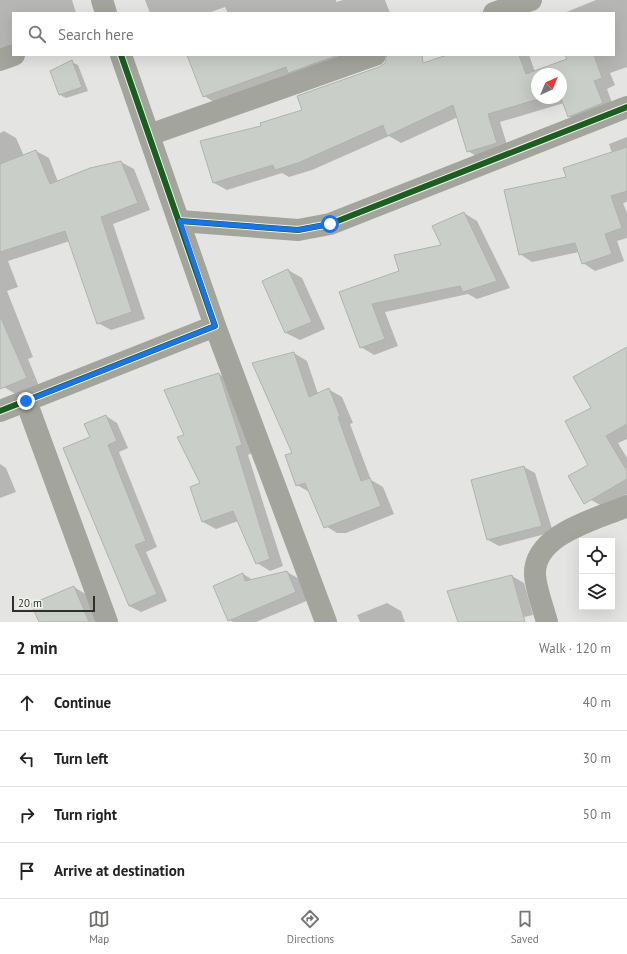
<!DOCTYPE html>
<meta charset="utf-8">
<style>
body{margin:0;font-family:"PT Sans",sans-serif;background:#f2f2f2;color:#222}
.controls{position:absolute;right:12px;bottom:12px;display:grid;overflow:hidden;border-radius:0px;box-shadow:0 4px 16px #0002}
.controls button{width:36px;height:36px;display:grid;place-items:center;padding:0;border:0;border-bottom:1px solid #e0e0e0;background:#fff;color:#222;font:20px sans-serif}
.compass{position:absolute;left:531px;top:68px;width:36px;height:36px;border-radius:50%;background:#fff;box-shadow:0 4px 16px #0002;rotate:44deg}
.scale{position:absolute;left:12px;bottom:10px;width:83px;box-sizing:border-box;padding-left:4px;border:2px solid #2f302d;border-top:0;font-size:11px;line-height:14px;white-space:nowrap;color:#2f302d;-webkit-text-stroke:3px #f1f4ee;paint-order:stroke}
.stop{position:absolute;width:12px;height:12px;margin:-9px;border:3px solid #1a73e8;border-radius:50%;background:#fff}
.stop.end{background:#1a73e8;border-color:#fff;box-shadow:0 1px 4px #0008}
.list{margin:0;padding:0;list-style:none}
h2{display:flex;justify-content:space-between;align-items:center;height:52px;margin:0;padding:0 16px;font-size:17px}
h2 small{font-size:13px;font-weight:400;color:#767676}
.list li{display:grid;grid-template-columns:26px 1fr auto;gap:12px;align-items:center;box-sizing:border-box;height:56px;padding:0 16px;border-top:1px solid #e0e0e0}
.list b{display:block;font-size:15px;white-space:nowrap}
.list em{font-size:13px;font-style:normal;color:#767676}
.icon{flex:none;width:22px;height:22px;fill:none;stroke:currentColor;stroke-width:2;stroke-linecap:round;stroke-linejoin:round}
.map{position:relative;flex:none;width:627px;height:622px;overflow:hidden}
.search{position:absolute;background:#fff;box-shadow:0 4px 16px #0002;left:12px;right:12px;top:12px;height:44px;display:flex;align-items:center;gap:10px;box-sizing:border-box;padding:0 14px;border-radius:0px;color:#767676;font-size:15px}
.sheet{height:276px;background:#fff}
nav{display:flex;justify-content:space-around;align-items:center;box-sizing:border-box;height:56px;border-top:1px solid #e0e0e0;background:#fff;font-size:11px;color:#767676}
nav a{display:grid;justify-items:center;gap:2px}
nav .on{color:#6e6f6c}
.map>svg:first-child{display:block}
</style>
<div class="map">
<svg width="627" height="622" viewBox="0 0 627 622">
<rect width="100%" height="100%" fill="#e4e5e2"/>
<g fill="#0003" fill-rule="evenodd">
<polygon points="0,0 72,0 76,13 13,13 13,51 0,56"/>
<polygon points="145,0 336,0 336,2 343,0 385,0 390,13 228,13 225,7 208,13 150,13"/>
<path d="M596,0H627V67L610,73L615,85L607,89L615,111L582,124L568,116L564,103L500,122L509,151L481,159L468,151L458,117L401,143L389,136L312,170L289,177L282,173L227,190L214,183L201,142L262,127L366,85L450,55H529L535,72L568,60L566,55H614V13H564ZM537,74H561V98H537Z"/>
<polygon points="196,55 357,55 219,105 204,96"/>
<polygon points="71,62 78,65 88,91 66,98 60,95"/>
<polygon points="4,131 16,138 24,156 36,151 49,158 58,182 121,162 134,169 150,210 113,224 145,319 111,330 98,323 70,241 8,261 18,287 7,291 33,357 28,359 39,386 17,395 4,387 0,378 0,133"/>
<polygon points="627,137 627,202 623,203 627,213 627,238 617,241 624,261 595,271 583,263 579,252 532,262 520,254 568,177 612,153 609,144"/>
<polygon points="464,213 477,221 510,288 477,299 468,294 385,312 398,346 374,355 361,347 341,293 400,272 442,246"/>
<polygon points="288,270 302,278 325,329 300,340 286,333 263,281"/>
<polygon points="627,348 627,439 618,443 627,458 627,494 604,507 591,500 589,465 592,408"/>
<polygon points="294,353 307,361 318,394 328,389 342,397 353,423 350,424 371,480 383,487 394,514 346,533 337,533 324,525 311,493 297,485 293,453"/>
<polygon points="219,374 232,382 254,452 248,455 283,566 270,571 257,563 238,521 216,529 203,522 202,484 185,436"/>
<polygon points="106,416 117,423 128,448 119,452 157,547 146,552 167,601 141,612 129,606 91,437"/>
<polygon points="0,464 6,468 16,492 0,498"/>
<polygon points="524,467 535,473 553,532 499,546 488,540"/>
<polygon points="287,572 301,580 309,600 256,622 233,622 229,620 243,574 253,580"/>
<polygon points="512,576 524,583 533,615 501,622 459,622"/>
<polygon points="74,587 87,595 99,622 40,622"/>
<polygon points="387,603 401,611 405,622 360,622 357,615"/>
</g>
<g fill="#c9cfc8" stroke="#b1b2b0">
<polygon points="187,55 338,55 288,73 286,67 203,97"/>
<polygon points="387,55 422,55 423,63 447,55 519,55 526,74 567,59 565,55 594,55 602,78 594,81 603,103 568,117 561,98 561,74 537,74 537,98 542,98 488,114 497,143 467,152 453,105 387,136 383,125 298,163 275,170 273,165 213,183 200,141 261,126 260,123 302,110 297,96 379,67 385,63"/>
<polygon points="72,60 82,87 59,95 50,71"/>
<polygon points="627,147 627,191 611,196 622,228 605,234 612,254 582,264 575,243 519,255 504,190 566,177 563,168"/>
<polygon points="36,150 50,184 90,168 121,161 138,203 101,217 132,312 97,324 65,231 0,252 0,164"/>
<polygon points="464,212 497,281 463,292 460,286 372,304 385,339 360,348 339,292 399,271 394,255 441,245 432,226"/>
<polygon points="288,269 312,322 285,333 262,281"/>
<polygon points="0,316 27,378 0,389"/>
<polygon points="627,347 627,424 606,436 627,471 627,479 584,504 568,476 588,465 565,421 591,408 573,377"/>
<polygon points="294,352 309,397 329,388 340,416 338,417 361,481 370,478 381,506 324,528 305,483 296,486 285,455 292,453 252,363"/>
<polygon points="219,373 242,445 236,447 270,559 256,564 233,511 202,522 190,487 200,483 177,437 184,435 164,390"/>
<polygon points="106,415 117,441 108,445 146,541 135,545 157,594 129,606 63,448 90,437 84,424"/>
<polygon points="524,466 542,526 487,540 471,480"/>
<polygon points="287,571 296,592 228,621 213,586 243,573 245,581"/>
<polygon points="512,575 525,622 458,622 447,591"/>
<polygon points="74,586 89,622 39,622 31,604"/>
</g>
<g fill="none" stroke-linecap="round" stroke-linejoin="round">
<g stroke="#a3a49b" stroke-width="22">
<polyline points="102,0 106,13"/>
<polyline points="494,13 531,0"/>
<polyline points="0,60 14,55"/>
<polyline points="149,135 375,55"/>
<polyline points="180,221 298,230 330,224 627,107"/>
<polyline points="215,326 326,622"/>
<polyline points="26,401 107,622"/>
<polyline points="0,411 215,326 121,55"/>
<path d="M547,622C543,607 536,590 535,575C533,534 597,519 627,506"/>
</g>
<defs>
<g id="cycleway">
<polyline points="180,221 298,230 330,224 627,107"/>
<polyline points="0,411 215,326 121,55"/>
</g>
</defs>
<use href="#cycleway" stroke="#f1f4ee" stroke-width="8"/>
<use href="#cycleway" stroke="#1b5e20" stroke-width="6"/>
</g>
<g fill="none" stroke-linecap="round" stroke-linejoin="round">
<polyline stroke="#1a73e8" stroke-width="5" points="26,401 215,326 180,221 298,230 330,224"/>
</g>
</svg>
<div class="controls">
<button><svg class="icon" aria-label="locate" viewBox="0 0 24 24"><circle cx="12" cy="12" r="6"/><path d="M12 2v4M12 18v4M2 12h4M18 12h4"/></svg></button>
<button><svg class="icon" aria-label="layers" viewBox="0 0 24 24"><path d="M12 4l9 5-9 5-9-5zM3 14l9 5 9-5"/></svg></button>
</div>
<svg class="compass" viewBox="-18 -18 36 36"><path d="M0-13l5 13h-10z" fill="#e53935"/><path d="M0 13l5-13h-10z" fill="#767676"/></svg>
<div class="scale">20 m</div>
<div class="stop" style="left:330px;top:224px"></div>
<div class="stop end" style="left:26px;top:401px"></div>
<div class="search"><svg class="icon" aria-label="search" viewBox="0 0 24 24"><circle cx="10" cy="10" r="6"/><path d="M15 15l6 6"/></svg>Search here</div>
</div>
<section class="sheet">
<h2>2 min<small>Walk · 120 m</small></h2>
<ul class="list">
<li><svg class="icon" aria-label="ahead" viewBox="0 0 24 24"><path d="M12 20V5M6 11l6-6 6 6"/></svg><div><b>Continue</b></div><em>40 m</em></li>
<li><svg class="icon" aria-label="left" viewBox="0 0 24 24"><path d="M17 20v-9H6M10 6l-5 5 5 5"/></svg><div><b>Turn left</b></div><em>30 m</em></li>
<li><svg class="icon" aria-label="right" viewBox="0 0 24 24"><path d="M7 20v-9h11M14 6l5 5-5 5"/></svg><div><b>Turn right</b></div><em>50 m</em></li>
<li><svg class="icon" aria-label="arrive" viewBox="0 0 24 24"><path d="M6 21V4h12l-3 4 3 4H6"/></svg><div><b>Arrive at destination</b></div></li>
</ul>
</section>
<nav>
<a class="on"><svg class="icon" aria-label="map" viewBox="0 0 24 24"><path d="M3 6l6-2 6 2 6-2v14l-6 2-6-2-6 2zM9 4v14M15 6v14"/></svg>Map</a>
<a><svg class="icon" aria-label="directions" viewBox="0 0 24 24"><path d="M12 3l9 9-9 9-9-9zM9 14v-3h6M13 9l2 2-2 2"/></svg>Directions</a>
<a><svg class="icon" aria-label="saved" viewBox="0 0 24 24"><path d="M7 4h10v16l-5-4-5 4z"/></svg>Saved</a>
</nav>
